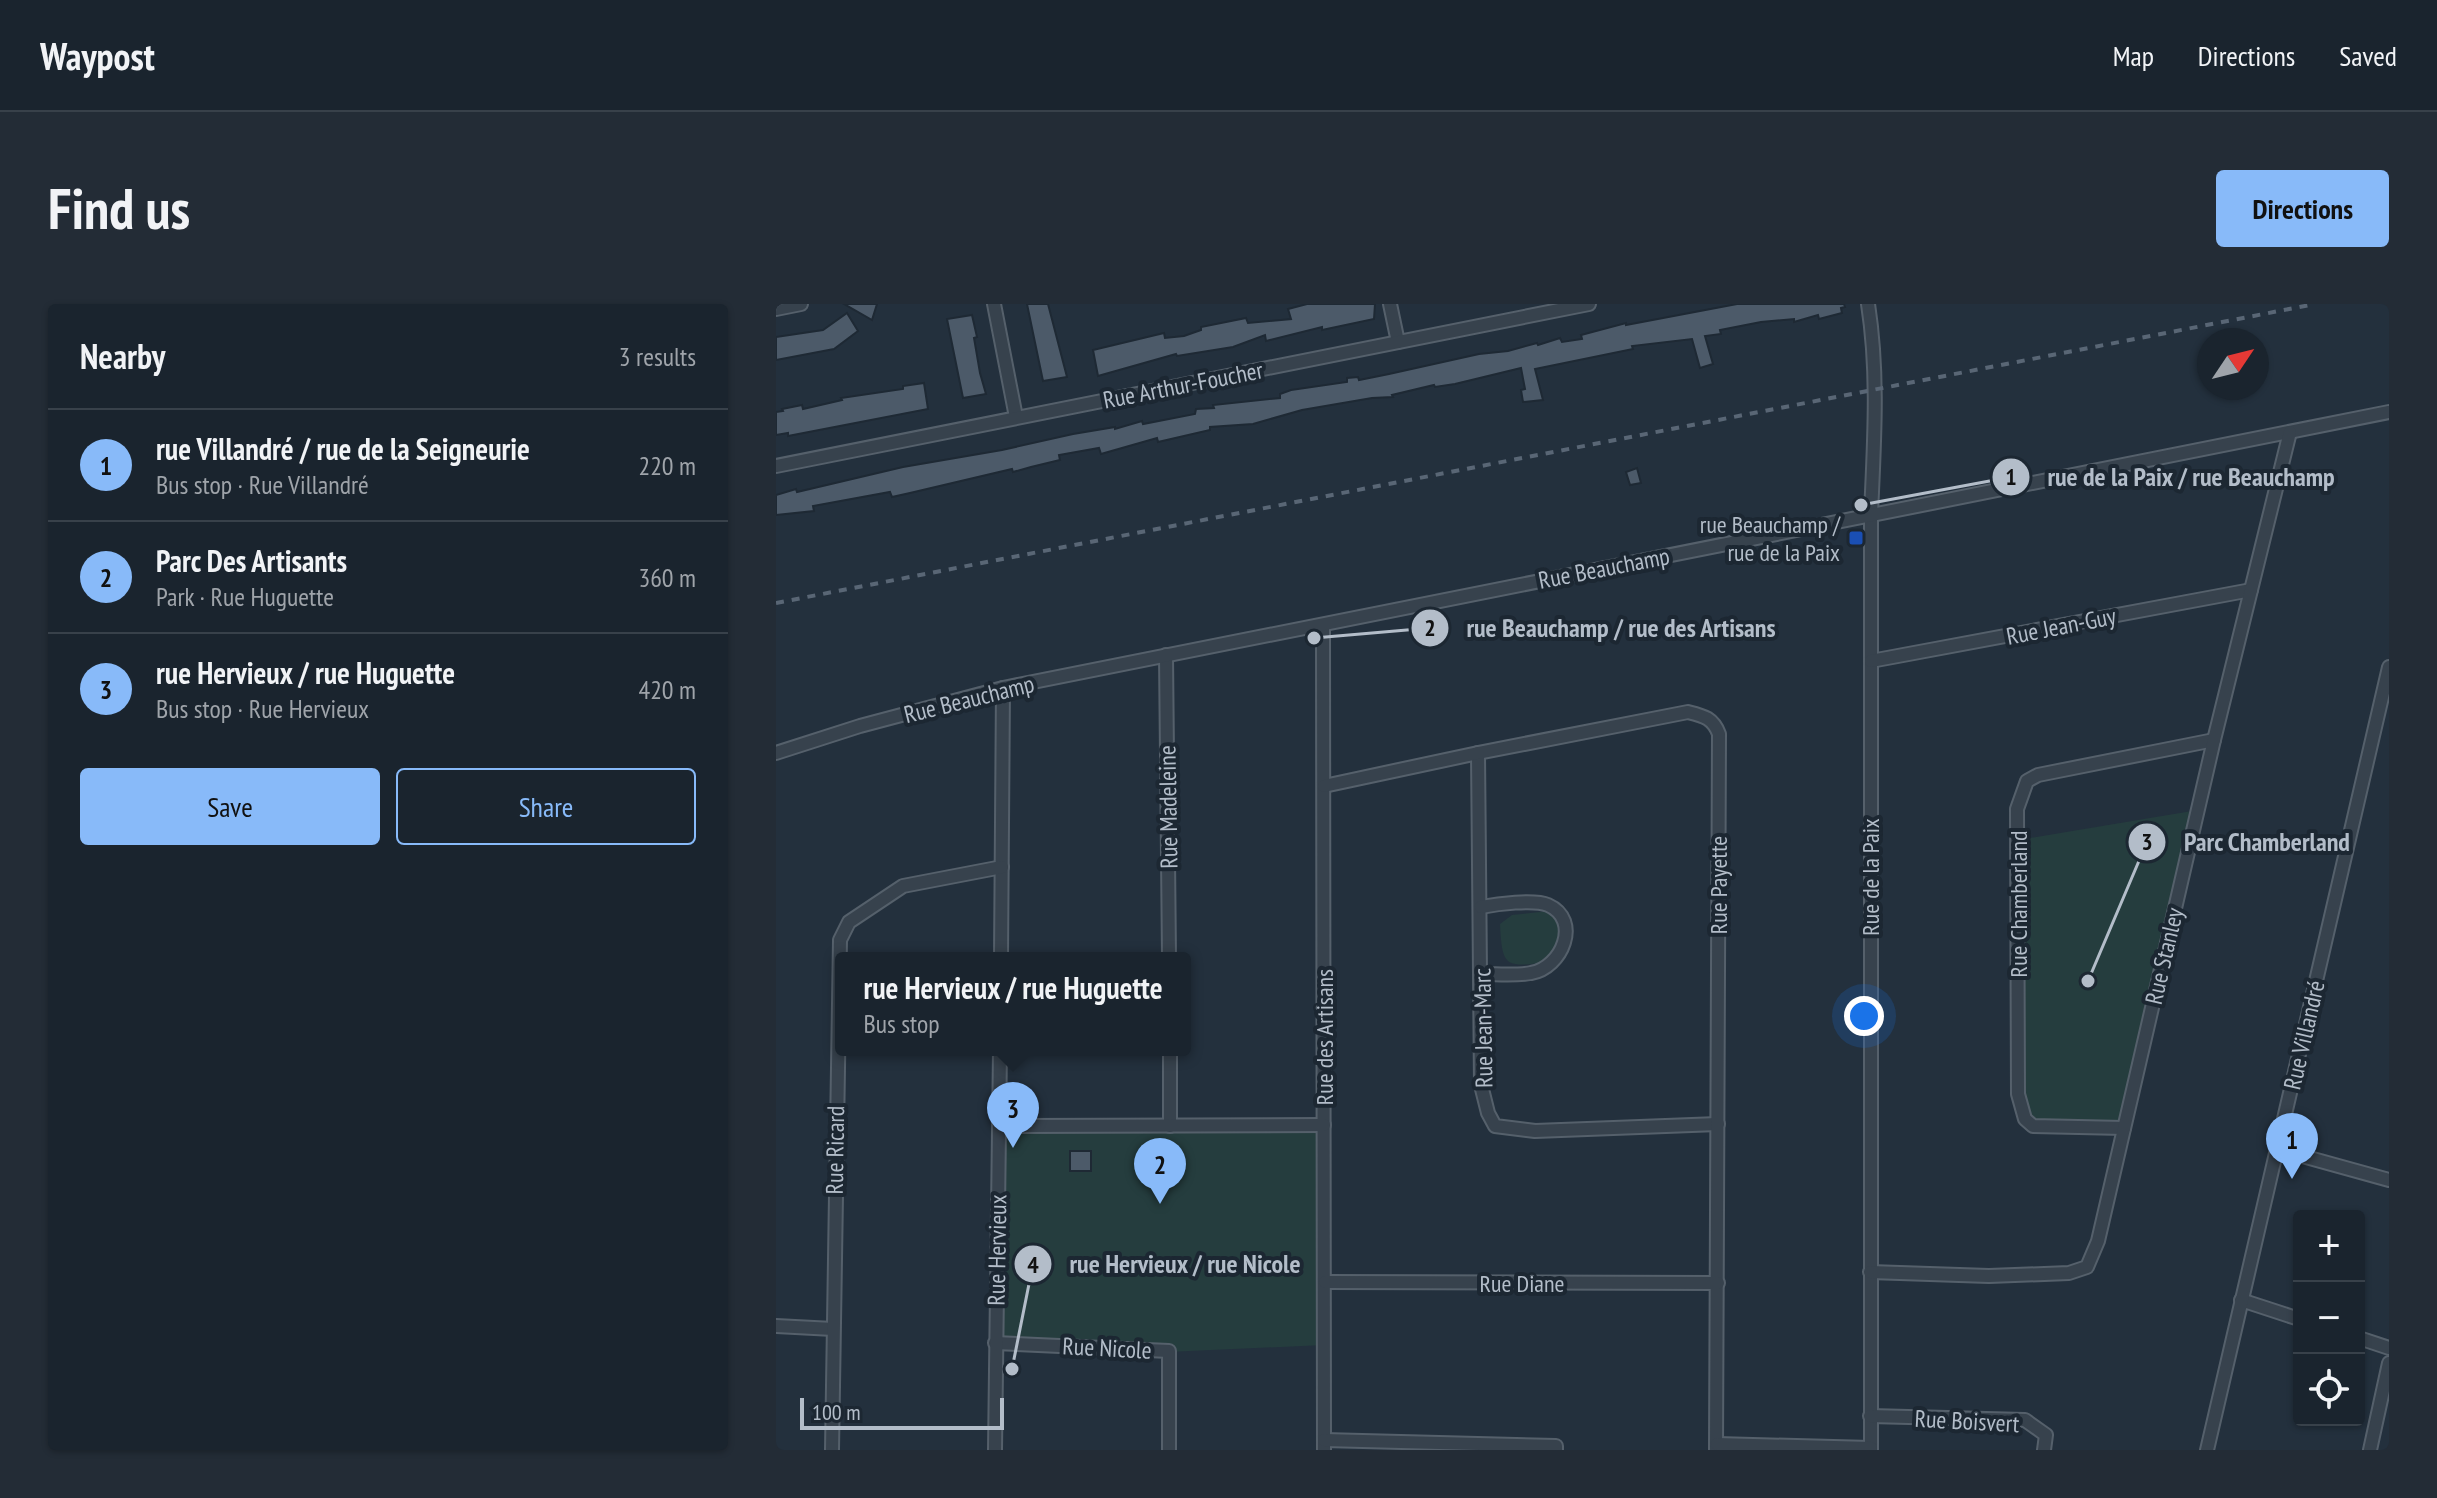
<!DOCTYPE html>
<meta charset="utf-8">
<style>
body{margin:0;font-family:"PT Sans Narrow",sans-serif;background:#232c36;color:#f1f3f6}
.controls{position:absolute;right:24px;bottom:24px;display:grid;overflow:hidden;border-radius:8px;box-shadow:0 2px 6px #0004}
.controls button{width:72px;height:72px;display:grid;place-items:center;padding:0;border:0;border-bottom:2px solid #38414a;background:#1a242e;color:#f1f3f6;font:40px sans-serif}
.compass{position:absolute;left:1421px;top:24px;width:72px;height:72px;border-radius:50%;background:#1a242e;box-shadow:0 2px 6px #0004;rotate:55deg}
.scale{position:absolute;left:24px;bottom:20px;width:204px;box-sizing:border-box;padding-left:8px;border:4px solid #b3bdc9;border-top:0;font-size:22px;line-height:28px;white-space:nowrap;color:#b3bdc9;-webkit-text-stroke:6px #1c2732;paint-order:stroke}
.you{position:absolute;left:1088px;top:712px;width:28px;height:28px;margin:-20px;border:6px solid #fff;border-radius:50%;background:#1a73e8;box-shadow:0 0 0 12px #1a73e833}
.badge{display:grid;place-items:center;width:52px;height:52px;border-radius:50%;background:#88baf9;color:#111;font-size:26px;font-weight:700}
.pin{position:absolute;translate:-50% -66px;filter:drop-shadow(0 2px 4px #0008)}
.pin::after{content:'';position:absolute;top:42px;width:28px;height:24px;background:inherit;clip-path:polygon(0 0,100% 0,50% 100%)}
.popup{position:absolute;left:59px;top:648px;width:356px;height:104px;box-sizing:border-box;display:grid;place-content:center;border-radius:8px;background:#1a242e;filter:drop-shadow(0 2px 6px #0005);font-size:26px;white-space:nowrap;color:#9fa4aa}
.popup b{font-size:30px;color:#f1f3f6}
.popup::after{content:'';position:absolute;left:50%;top:100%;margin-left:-16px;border:16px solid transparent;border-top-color:#1a242e}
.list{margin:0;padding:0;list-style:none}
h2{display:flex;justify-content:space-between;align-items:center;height:104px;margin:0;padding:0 32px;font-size:34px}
h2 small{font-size:26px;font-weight:400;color:#9fa4aa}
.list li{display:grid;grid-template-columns:52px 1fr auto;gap:24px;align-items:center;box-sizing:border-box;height:112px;padding:0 32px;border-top:2px solid #38414a}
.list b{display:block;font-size:30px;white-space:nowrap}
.list p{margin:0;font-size:26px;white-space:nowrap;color:#9fa4aa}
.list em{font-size:26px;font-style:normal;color:#9fa4aa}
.actions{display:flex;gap:16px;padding:24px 32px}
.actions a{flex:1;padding:18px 0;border:2px solid #88baf9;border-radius:8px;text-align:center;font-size:28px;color:#88baf9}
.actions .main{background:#88baf9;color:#111}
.icon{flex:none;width:44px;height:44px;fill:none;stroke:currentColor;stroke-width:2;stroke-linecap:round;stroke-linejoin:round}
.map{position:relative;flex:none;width:1613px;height:1146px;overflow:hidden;border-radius:8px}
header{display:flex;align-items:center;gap:48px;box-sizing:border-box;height:112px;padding:0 40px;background:#1a242e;border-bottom:2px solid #38414a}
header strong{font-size:38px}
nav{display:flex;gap:44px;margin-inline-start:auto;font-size:28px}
.intro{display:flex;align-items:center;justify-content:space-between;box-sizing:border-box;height:192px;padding:0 48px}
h1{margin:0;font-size:56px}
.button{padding:20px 36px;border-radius:8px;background:#88baf9;color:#111;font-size:28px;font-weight:700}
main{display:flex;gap:48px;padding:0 48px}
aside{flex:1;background:#1a242e;border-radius:8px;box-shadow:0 2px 6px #0004}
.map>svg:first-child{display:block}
</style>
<header>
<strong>Waypost</strong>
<nav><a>Map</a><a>Directions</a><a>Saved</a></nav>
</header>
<div class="intro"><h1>Find us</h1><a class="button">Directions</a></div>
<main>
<aside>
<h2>Nearby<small>3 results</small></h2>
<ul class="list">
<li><span class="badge">1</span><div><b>rue Villandré / rue de la Seigneurie</b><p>Bus stop · Rue Villandré</p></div><em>220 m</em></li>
<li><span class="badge">2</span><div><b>Parc Des Artisants</b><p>Park · Rue Huguette</p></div><em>360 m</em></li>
<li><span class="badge">3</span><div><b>rue Hervieux / rue Huguette</b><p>Bus stop · Rue Hervieux</p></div><em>420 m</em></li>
</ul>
<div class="actions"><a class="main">Save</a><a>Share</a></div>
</aside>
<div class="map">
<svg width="1613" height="1146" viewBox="0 0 1613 1146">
<rect width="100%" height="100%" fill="#23303d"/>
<g fill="#253d3e">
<polygon points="1422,506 1348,824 1258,822 1242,788 1242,536"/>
<path d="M772,607C792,625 785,638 773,658C730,663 726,665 724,620L736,611Z"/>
<polygon points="548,821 548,1041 391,1048 219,1039 222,822"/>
</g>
<g fill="#4c5a69" stroke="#1e2934" stroke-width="2">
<polygon points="68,0 101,0 96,16"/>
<polygon points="251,0 272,0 291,73 267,77"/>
<polygon points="531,0 599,0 598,15 546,26 546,23 490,37 489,31 457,43 401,52 400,50 322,72 317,46 388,29 389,34 408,32 425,26 425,23 470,14 472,19 515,15 512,5"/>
<polygon points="961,0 1068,0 1069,3 1065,4 1066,9 1043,15 1042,11 1018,18 1018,15 985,18 944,26 945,30 929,32 937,60 924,64 916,35 856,42 857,45 759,65 767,96 747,98 745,86 749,85 745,64 679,80 659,83 658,81 616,91 617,93 596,94 526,106 477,120 434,123 434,126 382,138 381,134 325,150 323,144 283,151 284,156 255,163 237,168 236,165 134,189 116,193 114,188 37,202 38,207 0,211 0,191 20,185 21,188 127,163 226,146 297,130 339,123 339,125 366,117 367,120 419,110 420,105 438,104 437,101 504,94 504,90 515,86 571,78 571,74 582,73 583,76 613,70 703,50 732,47 761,39 762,41 784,34 786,38 806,35 805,31 850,19 850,21"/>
<polygon points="71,9 82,27 58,45 0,56 0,33 47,26"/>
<polygon points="196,11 201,33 198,34 204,69 210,90 187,94 171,15"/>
<polygon points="148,79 152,105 12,132 12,129 0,131 0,108 7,107 6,105 26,101 27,105 66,96 65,94 127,85 127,82"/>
<polygon points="861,164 865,179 854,181 850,168"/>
<rect x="294" y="847" width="21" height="20"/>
</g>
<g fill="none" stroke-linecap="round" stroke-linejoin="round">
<defs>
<g id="minor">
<polyline points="218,0 240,113"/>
<polyline points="614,0 622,38"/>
<path d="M1092,0C1103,70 1098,140 1095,210V1146"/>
<polyline points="0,5 25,0"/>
<polyline points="0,162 813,0"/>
<polyline points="547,321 548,1146"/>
<polyline points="390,351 393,654"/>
<polyline points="1095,357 1475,286"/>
<polyline points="0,449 84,422 227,384 1613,108"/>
<polyline points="702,449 705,781 712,809 719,822 759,827 942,820"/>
<path d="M548,482L702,449L912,408C928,412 937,414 943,430L940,1146"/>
<path d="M705,603C721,600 758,595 772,601C806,616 786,664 755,669C739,672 721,670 705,670"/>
<polyline points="225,654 227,384"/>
<polyline points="394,746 394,822"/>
<polyline points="223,822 548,821"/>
<polyline points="1348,824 1257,822 1249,815 1242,790 1241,505 1251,477 1262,471 1438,436"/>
<polyline points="1501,845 1613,876"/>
<polyline points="1094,968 1213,972 1293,969 1311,963 1322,937 1438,436 1514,128"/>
<polyline points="549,978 942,979"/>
<polyline points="1465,996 1523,1015"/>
<polyline points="0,1022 57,1025"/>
<polyline points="1583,1034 1613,1044"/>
<polyline points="219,1039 393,1047 393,1146"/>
<polyline points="1094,1112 1249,1116 1270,1131 1268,1146"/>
<polyline points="548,1136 780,1142 780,1146"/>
<polyline points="941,1140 1095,1144"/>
<polyline points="56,1146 64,636 73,618 127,582 226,563"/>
<polyline points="219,1146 224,746"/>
<polyline points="1431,1146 1613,363"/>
<polyline points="1594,1146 1613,1059"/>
</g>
</defs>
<use href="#minor" stroke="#55606b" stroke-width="16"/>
<use href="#minor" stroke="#37424d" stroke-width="12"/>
<polyline stroke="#596675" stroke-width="4" stroke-dasharray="8 8" stroke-linecap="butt" points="0,299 1539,0"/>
</g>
<rect fill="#1a4fb4" stroke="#1c2732" stroke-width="3" x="1072" y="226" width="16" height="16" rx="4"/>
<g text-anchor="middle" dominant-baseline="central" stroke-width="8" stroke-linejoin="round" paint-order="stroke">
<g font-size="24" fill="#b3bdc9" stroke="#1c2732">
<text transform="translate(407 81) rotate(-11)">Rue Arthur-Foucher</text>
<text transform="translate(828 264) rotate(-11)">Rue Beauchamp</text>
<text transform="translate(1285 322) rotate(-11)">Rue Jean-Guy</text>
<text transform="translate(193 395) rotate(-14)">Rue Beauchamp</text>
<text transform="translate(392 503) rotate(-91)">Rue Madeleine</text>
<text transform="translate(1094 573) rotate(-90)">Rue de la Paix</text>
<text transform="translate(942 581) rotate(-90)">Rue Payette</text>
<text transform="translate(1242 600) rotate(-90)">Rue Chamberland</text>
<text transform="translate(1388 652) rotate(-77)">Rue Stanley</text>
<text transform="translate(707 724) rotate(-91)">Rue Jean-Marc</text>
<text transform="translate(1528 731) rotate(-77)">Rue Villandré</text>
<text transform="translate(548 733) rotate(-90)">Rue des Artisans</text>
<text transform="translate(59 846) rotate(-89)">Rue Ricard</text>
<text transform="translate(221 946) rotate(-89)">Rue Hervieux</text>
<text x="746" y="979">Rue Diane</text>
<text transform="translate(331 1044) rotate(3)">Rue Nicole</text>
<text transform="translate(1191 1117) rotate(3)">Rue Boisvert</text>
</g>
<g font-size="24" fill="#b3bdc9" stroke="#1c2732" text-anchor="end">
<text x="1064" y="220">rue Beauchamp /<tspan x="1064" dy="28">rue de la Paix</tspan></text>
</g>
</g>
<path fill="none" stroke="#b3bdc9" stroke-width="3" d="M1085 201L1235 173M538 334L654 324M1312 677L1371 538M236 1065L257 960"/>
<g fill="#b3bdc9" stroke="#1c2732" stroke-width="3">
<circle cx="1085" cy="201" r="8"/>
<circle cx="538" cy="334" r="8"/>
<circle cx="1312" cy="677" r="8"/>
<circle cx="236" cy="1065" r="8"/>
<circle cx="1235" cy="173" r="20"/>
<circle cx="654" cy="324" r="20"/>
<circle cx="1371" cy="538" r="20"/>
<circle cx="257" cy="960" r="20"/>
</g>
<g font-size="24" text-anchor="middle" font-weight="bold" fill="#111">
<text x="1235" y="181">1</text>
<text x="654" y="332">2</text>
<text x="1371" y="546">3</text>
<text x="257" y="969">4</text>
</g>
<g font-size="26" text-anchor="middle" font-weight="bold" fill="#b3bdc9" stroke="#1c2732" stroke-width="8" stroke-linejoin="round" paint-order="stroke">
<text x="1415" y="182">rue de la Paix / rue Beauchamp</text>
<text x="845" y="333">rue Beauchamp / rue des Artisans</text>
<text x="1491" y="547">Parc Chamberland</text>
<text x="409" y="969">rue Hervieux / rue Nicole</text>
</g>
</svg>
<div class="controls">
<button>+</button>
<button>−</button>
<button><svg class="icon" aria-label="locate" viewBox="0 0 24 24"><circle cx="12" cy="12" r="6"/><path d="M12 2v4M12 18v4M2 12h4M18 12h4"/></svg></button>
</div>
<svg class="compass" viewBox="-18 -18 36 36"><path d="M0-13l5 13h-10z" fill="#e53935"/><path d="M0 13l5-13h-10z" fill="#9fa4aa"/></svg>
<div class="scale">100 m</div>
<div class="you"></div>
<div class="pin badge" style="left:1516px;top:875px">1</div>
<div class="pin badge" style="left:384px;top:900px">2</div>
<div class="pin badge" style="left:237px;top:844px">3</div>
<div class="popup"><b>rue Hervieux / rue Huguette</b>Bus stop</div>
</div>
</main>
